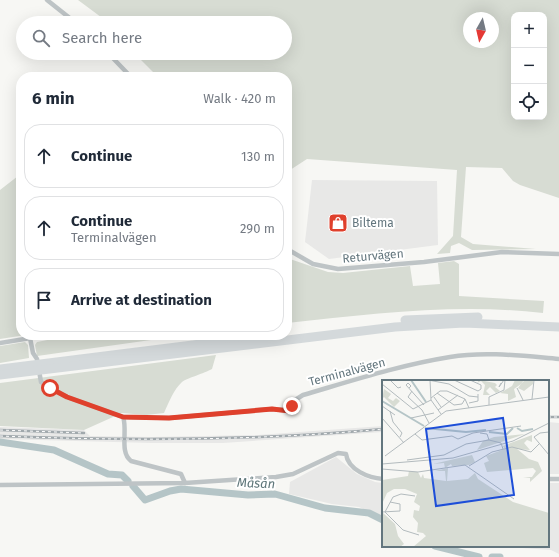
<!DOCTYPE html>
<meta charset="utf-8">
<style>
body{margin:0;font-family:"Fira Sans",sans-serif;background:#f6f6f7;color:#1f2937}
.controls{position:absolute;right:12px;top:12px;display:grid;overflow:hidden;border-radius:8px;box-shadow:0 4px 16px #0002}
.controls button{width:36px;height:36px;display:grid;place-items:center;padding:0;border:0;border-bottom:1px solid #e0e1e3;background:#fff;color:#1f2937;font:20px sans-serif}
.compass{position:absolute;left:463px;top:12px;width:36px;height:36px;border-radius:50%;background:#fff;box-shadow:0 4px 16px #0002;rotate:188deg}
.stop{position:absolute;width:12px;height:12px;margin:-9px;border:3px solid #df402c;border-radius:50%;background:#fff}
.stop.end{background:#df402c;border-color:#fff;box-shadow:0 1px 4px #0008}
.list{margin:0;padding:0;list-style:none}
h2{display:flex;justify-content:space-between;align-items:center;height:52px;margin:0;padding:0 16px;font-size:17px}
h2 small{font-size:13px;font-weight:400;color:#747a83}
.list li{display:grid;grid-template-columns:26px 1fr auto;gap:12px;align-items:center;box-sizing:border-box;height:64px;margin:0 8px 8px;padding:0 8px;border:1px solid #e0e1e3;border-radius:16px}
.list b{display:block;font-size:15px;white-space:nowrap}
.list p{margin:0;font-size:13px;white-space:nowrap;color:#747a83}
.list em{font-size:13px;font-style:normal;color:#747a83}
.icon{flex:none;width:22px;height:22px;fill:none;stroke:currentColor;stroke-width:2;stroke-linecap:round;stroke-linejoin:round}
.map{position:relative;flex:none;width:559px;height:557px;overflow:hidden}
.search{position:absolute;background:#fff;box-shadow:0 4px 16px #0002;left:16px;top:16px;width:276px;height:44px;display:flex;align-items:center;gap:10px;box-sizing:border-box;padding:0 14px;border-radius:22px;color:#747a83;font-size:15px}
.panel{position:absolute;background:#fff;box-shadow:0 4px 16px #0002;left:16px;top:72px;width:276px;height:268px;border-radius:16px}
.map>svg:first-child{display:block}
</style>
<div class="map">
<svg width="559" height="557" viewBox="0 0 559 557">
<rect width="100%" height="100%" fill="#f7f7f4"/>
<g fill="#e8e8e7">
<polygon points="312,180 437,181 438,245 329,259 305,242"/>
<polygon points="548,422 559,423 559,474 548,474"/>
<polygon points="383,426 383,432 223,443 152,443 0,439 0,427 84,430 90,436 152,437 258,435"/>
<polygon points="336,457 357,474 375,482 383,483 383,518 359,507 332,504 289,494 290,482"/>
<polygon points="548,483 559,483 559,554 551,550 493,546 548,546"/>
</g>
<g fill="#d7dcd3" fill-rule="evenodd">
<path d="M78,0H559V198L520,185L513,181L502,168L466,167L461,237L473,244L536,249L472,250L459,243L451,246L450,253L437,254L453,236L457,170L307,159L287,172V77H158L134,53H285V23H109ZM514,15H544V117H514ZM469,18H493V42H469Z"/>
<polygon points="18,176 21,178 21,335 26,335 0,339 0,190"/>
<path d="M287,258L328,272L343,273L410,266L413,286L440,284L438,263L454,261L459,264V296L544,301L543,313C457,303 372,314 287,323Z"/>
<polygon points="73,335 208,335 186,339 151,340 37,356 35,345 37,342"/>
<polygon points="25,342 28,345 29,358 0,363 0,346"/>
<path d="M216,355L212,369C205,373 185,379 182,382C174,389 169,402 164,413L146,415L122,413L84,430L0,426V383Z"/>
</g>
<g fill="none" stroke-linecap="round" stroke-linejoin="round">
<g stroke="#b5c5c7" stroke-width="7">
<polyline points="0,442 54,450 108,474 122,475 128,481"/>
<polyline points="133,486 145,500 170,491 181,489 248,495 275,494 325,508 369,513 383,520"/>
<polyline points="435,546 479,557"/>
<polyline points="492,557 500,557"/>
</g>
<g stroke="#bec4c6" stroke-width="4.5">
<polyline points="47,0 76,23"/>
<polyline points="108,53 131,77"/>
<polyline points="287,249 313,264 338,269 424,262 502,252 559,254"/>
<path d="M30,338L33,353L37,359L41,382L67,397L123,417C128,430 119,452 131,461L181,474L185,483"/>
<polyline points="0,343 49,335"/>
<path d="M123,417L169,418L272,409L290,411L295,400L303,395C351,381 400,365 450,357C485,351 523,356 559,359"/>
<polyline points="548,479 559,479"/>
<path d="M0,485L185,483L276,477L293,474L338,453L346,454C348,470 369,478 383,479"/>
</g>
<g stroke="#d4d9db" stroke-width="9">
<polyline points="405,320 478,317"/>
<polyline points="0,369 272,335"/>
<polyline points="0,375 395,327 464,323 559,327"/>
</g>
<defs>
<g id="rail">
<polyline points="548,417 559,417"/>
<polyline points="0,430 84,433"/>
<path d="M0,436C128,441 255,441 383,429"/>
</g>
</defs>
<use href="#rail" stroke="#a0a8ac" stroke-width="2.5"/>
<use href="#rail" stroke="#fff" stroke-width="1" stroke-dasharray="3" stroke-linecap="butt"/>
</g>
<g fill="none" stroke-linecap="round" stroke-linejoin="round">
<polyline stroke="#df402c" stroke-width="5" points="50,388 67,397 123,417 169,418 272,409 290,411 292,406"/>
</g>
<defs>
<symbol id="shop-square" viewBox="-11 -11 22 22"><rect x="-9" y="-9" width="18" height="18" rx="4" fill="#df402c" stroke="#fff"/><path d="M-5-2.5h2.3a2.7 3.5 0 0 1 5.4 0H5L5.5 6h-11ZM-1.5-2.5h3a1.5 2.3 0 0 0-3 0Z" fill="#fff"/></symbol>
</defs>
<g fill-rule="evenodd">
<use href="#shop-square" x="327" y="212" width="22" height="22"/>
</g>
<g text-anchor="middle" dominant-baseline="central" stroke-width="4" stroke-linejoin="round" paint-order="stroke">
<g font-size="12" fill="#63767e" stroke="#fff" text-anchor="start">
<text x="352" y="223">Biltema</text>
</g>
<g font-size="12" fill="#63767e" stroke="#fff">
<text transform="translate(373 256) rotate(-5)">Returvägen</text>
<text transform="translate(347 372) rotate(-15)">Terminalvägen</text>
</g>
<g font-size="13" font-style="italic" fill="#5e7679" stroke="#fff">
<text transform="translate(256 483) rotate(2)">Måsån</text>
</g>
</g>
<g transform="translate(382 380)">
<rect width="167" height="167" fill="#f7f7f4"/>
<path d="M97,0L113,3L115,5L113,7L118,11L114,13L108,7L104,11L108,15H101L103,5L99,1L95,3ZM133,0H142L139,4L143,0H151V4L142,11L136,8L139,4L132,9L134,17L126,21V14L118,13L130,6ZM2,9L9,14L6,18L11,21L14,18L18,21L12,27L2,17L0,19ZM143,54L95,70L101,61L112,57ZM150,55V62L145,60L142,63L148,70L122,68L121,66ZM128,67L134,68L147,79L156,82L160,91L148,102V98L141,97H150L154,91L151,88L105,92L102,83L107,81L104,76ZM90,75L93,82L87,85L70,86L69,84L63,88L62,83L51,84ZM66,88L65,101L86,99L93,93L96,99L131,122L167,133V167H31L44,156L41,153L35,152L36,143L31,137L32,130L37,131L38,126L32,122L35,114L23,109H12L5,113L0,124V100L26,96L27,91L36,92L39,98L41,94L42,98L64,101L63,91H53ZM0,132L13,144L16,156L22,164L18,167H0Z" fill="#d7dcd3"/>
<path fill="none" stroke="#b5c5c7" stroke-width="2" d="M29,0L44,22M0,21L42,46M43,48L84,52L104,50M135,48L140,51L151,49M107,52L125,54L131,48"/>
<path fill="none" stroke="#b3bbbe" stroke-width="1" d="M8,0L16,8L19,7M46,0L67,4L87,16L96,17M48,0L49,20L59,34M72,0L96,11M88,0L99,5V9L96,11M119,3L117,7L122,0M0,4L31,29L49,20M27,8L29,6L26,3L24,5L42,25M135,8L141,20M30,11L26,17L40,30L47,43M55,13L72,25L80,24L83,19M52,17L59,27M49,18L58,11H65L83,19L87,28M150,19L152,0M87,23L96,21V14M107,25V17L122,10L123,0M0,26L13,35M56,30L76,15M8,31L11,42L20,53L18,57M0,38L22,63M29,38L52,33M167,52L158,53L152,57L167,75M98,53L105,54L107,60L119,63L121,69M33,54L40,60L70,56L76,59L91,53L139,46M3,76L64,31L167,17M25,80L62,75L84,64L107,60M0,84L71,78L131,61L167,43M87,86L110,72L130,67L149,72L157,64M0,89L36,92L83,85L132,119M0,132L18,131V124L8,122M3,132L21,150L37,155M3,132L11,117L19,114L33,116"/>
<path fill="#1d4ed8" fill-opacity="0.15" stroke="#1d4ed8" stroke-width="2" d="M121,38L132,115L54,126L44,49Z"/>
<rect width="167" height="167" fill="none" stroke="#63767e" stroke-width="2"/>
</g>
</svg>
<div class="controls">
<button>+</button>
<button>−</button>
<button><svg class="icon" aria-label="locate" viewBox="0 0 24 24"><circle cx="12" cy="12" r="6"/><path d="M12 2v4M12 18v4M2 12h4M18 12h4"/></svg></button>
</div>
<svg class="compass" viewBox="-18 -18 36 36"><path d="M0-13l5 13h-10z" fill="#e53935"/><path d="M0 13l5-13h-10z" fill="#747a83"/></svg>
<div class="stop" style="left:50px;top:388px"></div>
<div class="stop end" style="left:292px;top:406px"></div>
<div class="search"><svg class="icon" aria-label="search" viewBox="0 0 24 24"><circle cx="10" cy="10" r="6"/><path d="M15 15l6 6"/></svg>Search here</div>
<section class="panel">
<h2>6 min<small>Walk · 420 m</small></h2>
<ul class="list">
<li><svg class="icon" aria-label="ahead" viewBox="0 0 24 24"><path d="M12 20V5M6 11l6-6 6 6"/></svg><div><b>Continue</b></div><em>130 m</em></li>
<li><svg class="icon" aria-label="ahead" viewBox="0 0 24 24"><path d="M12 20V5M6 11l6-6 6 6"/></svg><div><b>Continue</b><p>Terminalvägen</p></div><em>290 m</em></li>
<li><svg class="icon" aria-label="arrive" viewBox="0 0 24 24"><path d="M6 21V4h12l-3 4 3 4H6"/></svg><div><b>Arrive at destination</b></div></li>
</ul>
</section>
</div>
